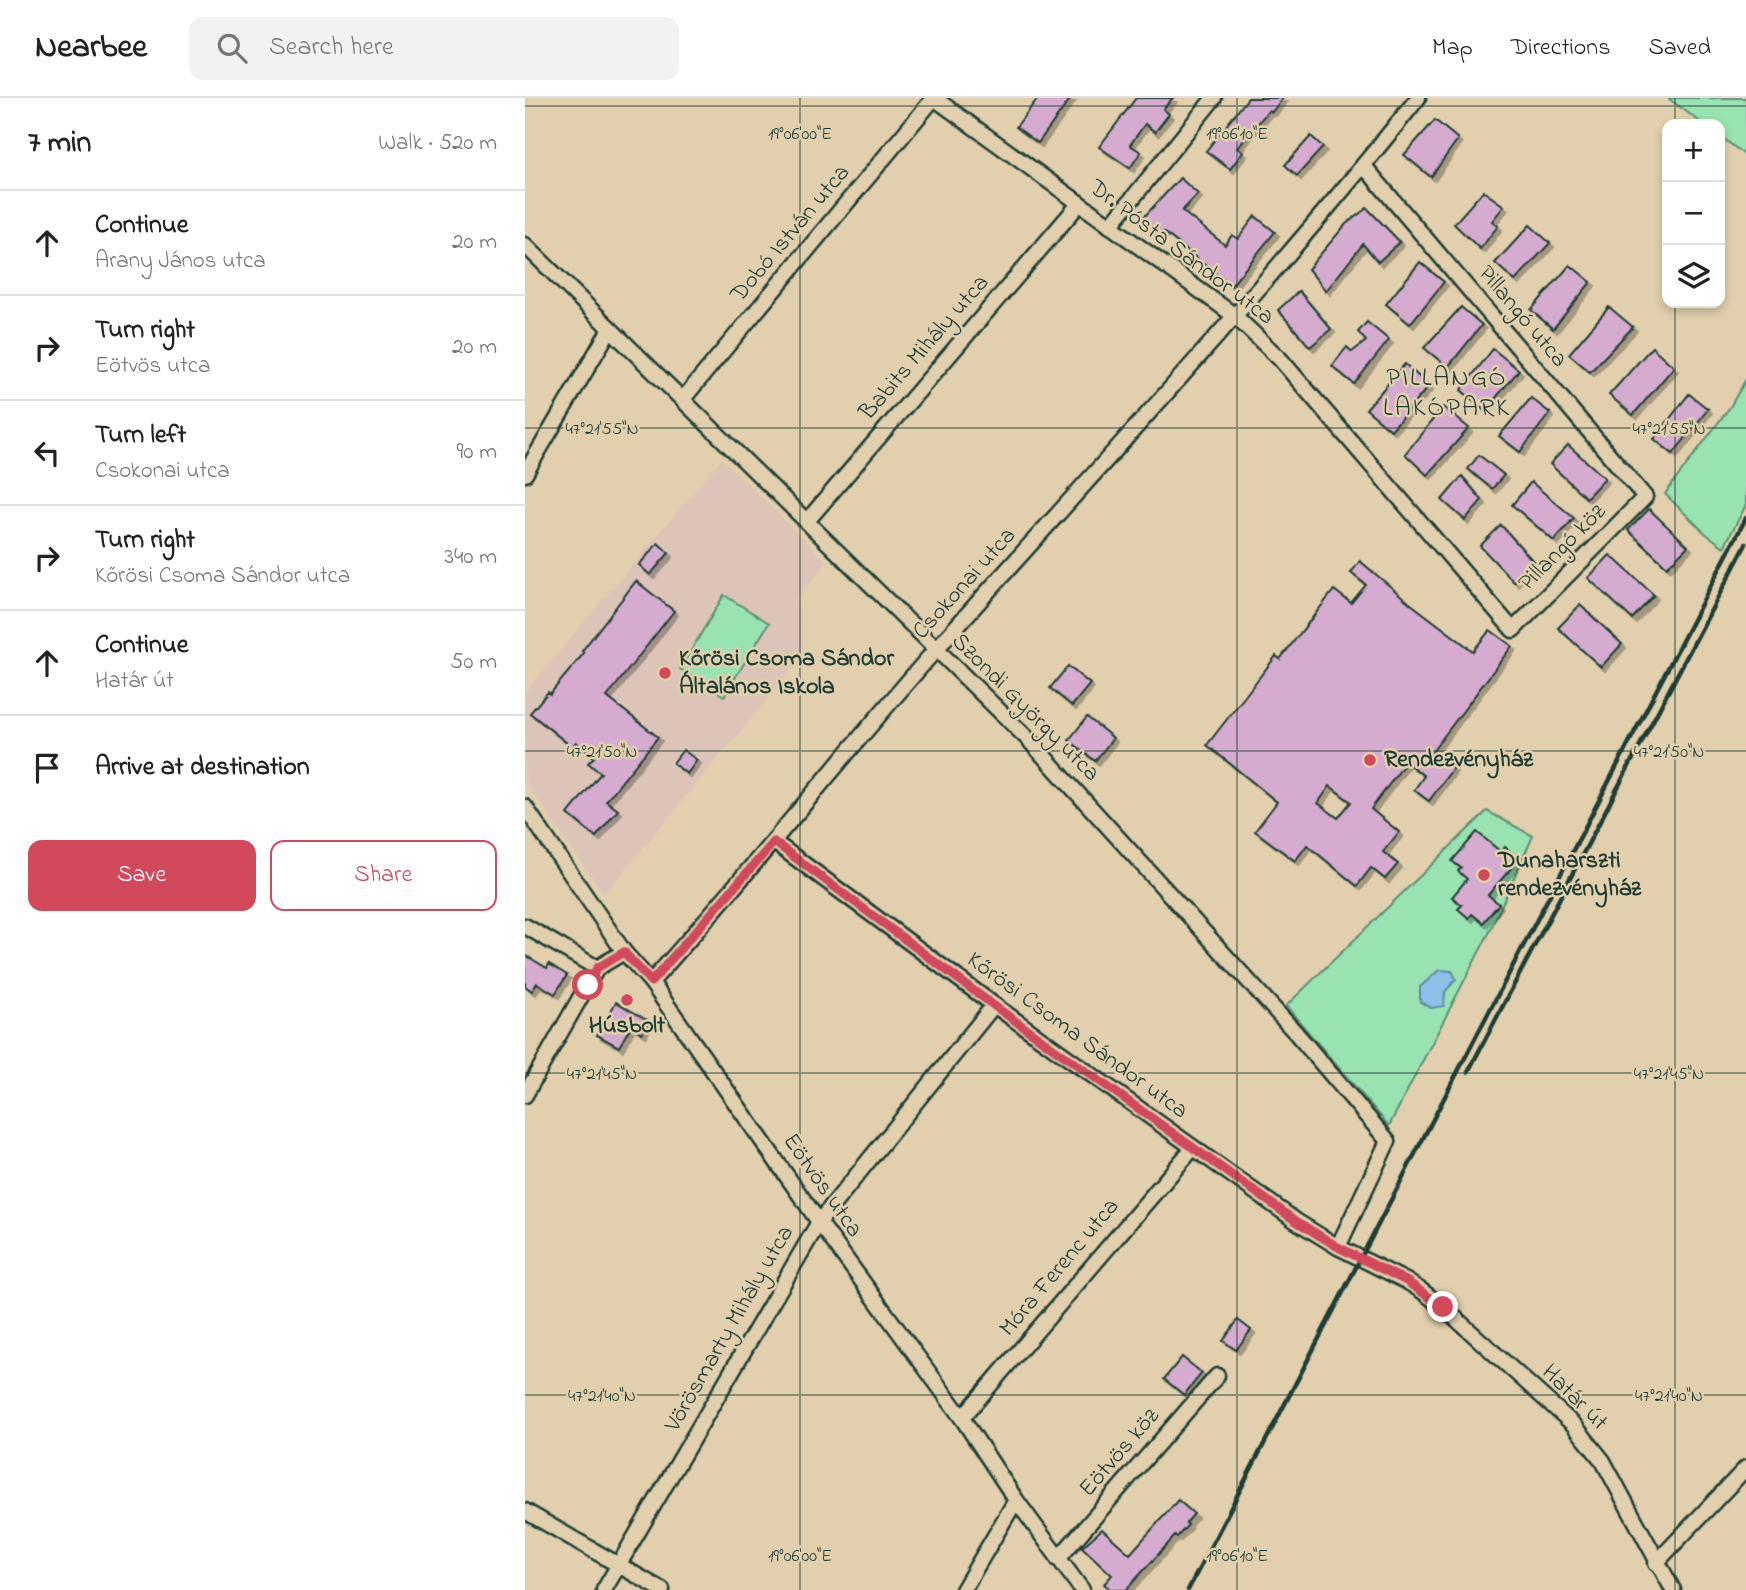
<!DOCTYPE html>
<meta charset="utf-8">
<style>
body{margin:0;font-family:"Indie Flower",sans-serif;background:#f2f2f2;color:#222}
.controls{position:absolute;right:21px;top:21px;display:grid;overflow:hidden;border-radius:14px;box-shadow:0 4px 10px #0003}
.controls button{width:63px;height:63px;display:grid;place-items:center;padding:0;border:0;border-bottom:2px solid #e0e0e0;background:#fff;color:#222;font:35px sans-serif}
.stop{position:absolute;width:21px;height:21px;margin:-16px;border:5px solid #d1495b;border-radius:50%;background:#fff}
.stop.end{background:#d1495b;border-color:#fff;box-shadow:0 2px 7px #0008}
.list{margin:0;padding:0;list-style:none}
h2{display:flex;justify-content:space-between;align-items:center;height:91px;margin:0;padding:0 28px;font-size:30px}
h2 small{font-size:23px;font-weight:400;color:#767676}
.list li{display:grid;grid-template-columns:46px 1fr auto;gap:21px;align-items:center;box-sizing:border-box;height:105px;padding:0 28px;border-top:2px solid #e0e0e0}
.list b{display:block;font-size:26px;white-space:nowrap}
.list p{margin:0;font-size:23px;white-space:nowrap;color:#767676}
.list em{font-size:23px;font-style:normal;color:#767676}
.actions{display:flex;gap:14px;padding:21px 28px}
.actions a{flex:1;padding:16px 0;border:2px solid #d1495b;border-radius:14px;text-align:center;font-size:24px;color:#d1495b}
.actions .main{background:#d1495b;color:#fff}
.icon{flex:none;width:38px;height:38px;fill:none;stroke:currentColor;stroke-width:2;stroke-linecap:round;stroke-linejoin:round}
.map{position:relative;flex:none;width:1221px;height:1492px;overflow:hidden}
header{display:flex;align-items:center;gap:42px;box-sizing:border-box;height:98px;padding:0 35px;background:#fff;border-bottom:2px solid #e0e0e0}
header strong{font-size:33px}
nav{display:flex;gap:38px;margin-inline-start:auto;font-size:24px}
.search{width:490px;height:63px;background:#f2f2f2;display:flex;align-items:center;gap:18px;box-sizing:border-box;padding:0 24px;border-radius:14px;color:#767676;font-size:26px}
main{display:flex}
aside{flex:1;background:#fff}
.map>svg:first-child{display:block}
</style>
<header>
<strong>Nearbee</strong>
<div class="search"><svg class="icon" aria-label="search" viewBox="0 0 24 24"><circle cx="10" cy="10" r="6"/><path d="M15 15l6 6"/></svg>Search here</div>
<nav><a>Map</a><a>Directions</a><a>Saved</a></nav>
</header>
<main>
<aside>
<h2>7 min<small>Walk · 520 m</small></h2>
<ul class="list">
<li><svg class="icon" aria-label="ahead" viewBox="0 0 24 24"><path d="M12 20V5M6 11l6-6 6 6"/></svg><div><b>Continue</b><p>Arany János utca</p></div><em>20 m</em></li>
<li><svg class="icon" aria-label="right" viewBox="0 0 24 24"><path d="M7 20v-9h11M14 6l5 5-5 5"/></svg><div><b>Turn right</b><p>Eötvös utca</p></div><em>20 m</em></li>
<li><svg class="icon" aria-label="left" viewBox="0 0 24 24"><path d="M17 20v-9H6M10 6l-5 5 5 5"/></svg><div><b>Turn left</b><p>Csokonai utca</p></div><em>90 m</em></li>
<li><svg class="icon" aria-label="right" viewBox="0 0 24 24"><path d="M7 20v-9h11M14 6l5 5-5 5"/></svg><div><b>Turn right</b><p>Kőrösi Csoma Sándor utca</p></div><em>340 m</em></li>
<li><svg class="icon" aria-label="ahead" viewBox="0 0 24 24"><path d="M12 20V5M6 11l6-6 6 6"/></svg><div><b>Continue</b><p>Határ út</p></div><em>50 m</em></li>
<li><svg class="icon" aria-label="arrive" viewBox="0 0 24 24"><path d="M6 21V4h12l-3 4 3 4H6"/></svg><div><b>Arrive at destination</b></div></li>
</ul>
<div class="actions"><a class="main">Save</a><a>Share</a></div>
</aside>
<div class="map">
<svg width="1221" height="1492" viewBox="0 0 1221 1492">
<defs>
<filter id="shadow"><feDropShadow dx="4" dy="4" stdDeviation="0" flood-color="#0004"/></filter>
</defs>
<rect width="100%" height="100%" fill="#e1cfad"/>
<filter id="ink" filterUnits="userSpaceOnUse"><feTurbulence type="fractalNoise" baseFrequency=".0143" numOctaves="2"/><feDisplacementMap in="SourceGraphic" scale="14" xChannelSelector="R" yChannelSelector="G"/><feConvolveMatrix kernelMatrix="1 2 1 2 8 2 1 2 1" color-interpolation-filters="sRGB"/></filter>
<g filter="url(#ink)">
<polygon fill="#ddc4b8" points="197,361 302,464 271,501 280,556 79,796 0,683 0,594"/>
<g fill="#99e2b1" stroke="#5c9072" stroke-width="2">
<polygon points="1143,0 1221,0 1221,58 1195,38 1195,26 1178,26"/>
<polygon points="1221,281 1221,407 1199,449 1180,435 1140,396 1205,309"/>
<polygon points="199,497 244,525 199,598 155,571"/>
<polygon points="962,713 1008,738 964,835 864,1028 761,908"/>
</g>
<polygon fill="#8dbfe9" stroke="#618ba1" stroke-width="2" points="914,872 927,873 931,881 920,894 919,908 906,910 895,904 895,889"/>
<g fill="#d5abd0" stroke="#1f3d34" stroke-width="2" fill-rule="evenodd" filter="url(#shadow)">
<polygon points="513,0 546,0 513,45 491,29"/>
<polygon points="611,0 648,0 638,11 644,16 630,34 620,26 605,47 616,54 605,70 574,49"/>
<polygon points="723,0 758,0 747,14 744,12 712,50 718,54 705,71 681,53"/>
<polygon points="910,22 933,41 906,79 879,57"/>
<polygon points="786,38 798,49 772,78 760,67"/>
<polygon points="655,80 673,96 657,113 700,147 707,137 713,141 730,118 750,134 706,188 639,134 635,138 617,121"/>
<polygon points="958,93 979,108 967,123 973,128 955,151 929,126"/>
<polygon points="842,110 875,144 853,164 838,146 801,193 783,171 821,126"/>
<polygon points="1005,127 1025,145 990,183 970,165"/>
<polygon points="895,164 919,184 885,226 861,206"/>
<polygon points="1045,167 1066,184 1028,231 1006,212"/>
<polygon points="774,193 806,231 785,249 753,212"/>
<polygon points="936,209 957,227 923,269 899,250"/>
<polygon points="1084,209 1108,229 1065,274 1044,256"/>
<polygon points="842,224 864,242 829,286 807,268 822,249 827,254 841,243 833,234"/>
<polygon points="1127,249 1149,269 1108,317 1084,297"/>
<polygon points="968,251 994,272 960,313 936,292"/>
<polygon points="880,266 904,288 866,332 841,311"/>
<polygon points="1164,296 1183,311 1148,356 1129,341"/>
<polygon points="1006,300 1025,315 995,354 974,338"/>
<polygon points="918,309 944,330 902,377 880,356"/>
<polygon points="1043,347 1080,380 1061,400 1025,366"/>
<polygon points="954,357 979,377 967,391 943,371"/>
<polygon points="937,378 957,402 940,422 917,402"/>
<polygon points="1006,384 1049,420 1029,443 987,407"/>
<polygon points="1124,411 1163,448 1142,469 1103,432"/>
<polygon points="976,427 1008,463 989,484 955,448"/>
<polygon points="133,445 144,455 125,477 114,467"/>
<polygon points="1085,457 1129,497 1107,521 1063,480"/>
<path d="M835,463L886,506L948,553L965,532L987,548L907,654L928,670L904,703L889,692L899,678L881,664L846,711L874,734L858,754L873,766L860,781L846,770L832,788L782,747L770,763L730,733L752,704L682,647L751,558L755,561L809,492L826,505L841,487L826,475ZM805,688L826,704L813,720L793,705Z"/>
<polygon points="111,483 149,513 82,599 133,639 81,703 93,712 71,739 43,716 76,675 63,665 69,659 51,644 47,649 5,615 23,594 25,596 59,555 57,553"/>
<polygon points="1055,507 1097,546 1076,569 1033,530"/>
<polygon points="543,568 565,586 547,608 525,590"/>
<polygon points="562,619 588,640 570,663 544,642"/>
<polygon points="158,652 172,662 162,676 148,665"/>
<polygon points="952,734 976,754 980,749 994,761 963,797 974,806 958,825 947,816 944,820 933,811 937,807 927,799 942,781 933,773 936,770 927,763"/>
<polygon points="0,857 22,870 24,866 42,877 30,896 12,885 7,893 0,888"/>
<polygon points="91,904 124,923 117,935 106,928 94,949 72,937"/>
<polygon points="713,1222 726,1232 711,1252 698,1243"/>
<polygon points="657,1259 677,1275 659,1297 639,1281"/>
<polygon points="653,1402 669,1416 661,1425 663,1427 652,1439 650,1438 601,1492 586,1492 579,1486 587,1477 557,1449 577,1431 605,1456"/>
</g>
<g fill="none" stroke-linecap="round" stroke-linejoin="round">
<defs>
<g id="street">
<polyline points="585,128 689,0"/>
<polyline points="0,147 504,642 770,934 863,1043 813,1149"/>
<polyline points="158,301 409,0 710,218 755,261 988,532 1120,399 839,68"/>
<polyline points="0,376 85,231"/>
<polyline points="282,423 554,106"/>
<polyline points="0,709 99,854 126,884 294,1124 437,1320 491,1402 557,1492"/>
<polyline points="249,744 469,907 771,1123 813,1149 881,1183 897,1193 918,1209 1049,1327 1078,1363 1148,1492"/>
<polyline points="0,828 72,870"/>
<path d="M126,884C225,775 316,659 413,549C575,368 741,190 893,0"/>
<polyline points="0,997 72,870 99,854"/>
<polyline points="437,1320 668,1050"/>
<polyline points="0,1413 137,1492"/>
<polyline points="533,1461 692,1278"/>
<polyline points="1131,1465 1221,1370"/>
<polyline points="79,1492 294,1124 469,907"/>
<polyline points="438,1492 491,1402"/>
</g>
</defs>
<use href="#street" stroke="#1f3d34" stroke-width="19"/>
<use href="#street" stroke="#e1cfad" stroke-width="14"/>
<g stroke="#1f3d34" stroke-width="4.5">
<polyline points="943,974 1221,446"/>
<polyline points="663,1492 1221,420"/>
</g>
</g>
</g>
<g fill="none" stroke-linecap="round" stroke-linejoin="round" filter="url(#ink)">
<polyline stroke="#d1495b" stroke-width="9" points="63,887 72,870 99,854 126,884 249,744 468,907 771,1123 813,1149 881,1183 918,1209"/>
</g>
<path fill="none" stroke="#1f3d34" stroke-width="2" stroke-opacity="0.45" d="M275,0V1492M712,0V1492M1150,0V26M0,8H1221M1150,205V1492M0,330H1221M0,653H1221M0,975H1221M0,1297H1221"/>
<g fill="#d1495b" stroke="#e1cfad" stroke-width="2.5">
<circle cx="140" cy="575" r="7"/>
<circle cx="845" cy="662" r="7"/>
<circle cx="959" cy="777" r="7"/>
<circle cx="102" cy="902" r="7"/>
</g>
<g text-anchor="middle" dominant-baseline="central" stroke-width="5" stroke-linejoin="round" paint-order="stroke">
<g font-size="24" fill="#1f3d34" stroke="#e1cfad">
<text transform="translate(266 136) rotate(-50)">Dobó István utca</text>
<text transform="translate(656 155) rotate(37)">Dr. Pósta Sándor utca</text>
<text transform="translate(997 219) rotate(50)">Pillangó utca</text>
<text transform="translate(400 250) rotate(-49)">Babits Mihály utca</text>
<text transform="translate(1038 450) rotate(-45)">Pillangó köz</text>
<text transform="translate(440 486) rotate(-48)">Csokonai utca</text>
<text transform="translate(500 610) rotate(45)">Szondi György utca</text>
<text transform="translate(552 938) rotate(36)">Kőrösi Csoma Sándor utca</text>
<text transform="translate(297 1088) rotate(55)">Eötvös utca</text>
<text transform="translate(535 1170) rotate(-50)">Móra Ferenc utca</text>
<text transform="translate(205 1231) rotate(-60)">Vörösmarty Mihály utca</text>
<text transform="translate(1049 1300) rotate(45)">Határ út</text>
<text transform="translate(595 1355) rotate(-49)">Eötvös köz</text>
</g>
<g font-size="24" font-weight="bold" fill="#1f3d34" stroke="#e1cfad" text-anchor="start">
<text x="154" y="561">Kőrösi Csoma Sándor<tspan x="154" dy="28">Általános Iskola</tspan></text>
<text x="859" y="662">Rendezvényház</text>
<text x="973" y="763">Dunaharszti<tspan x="973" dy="28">rendezvényház</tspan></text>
<text x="102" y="928" text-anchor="middle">Húsbolt</text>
</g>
<g font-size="26" letter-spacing="2" fill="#1f3d34" stroke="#e1cfad">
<text x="922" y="281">PILLANGÓ<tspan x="922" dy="30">LAKÓPARK</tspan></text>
</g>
</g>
<g font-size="18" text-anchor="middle" fill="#1f3d34" stroke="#e1cfad" stroke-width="5" stroke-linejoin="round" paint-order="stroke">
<text x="275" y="41">19°06'00"E</text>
<text x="712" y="41">19°06'10"E</text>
<text x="77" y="336">47°21'55"N</text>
<text x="1144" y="336">47°21'55"N</text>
<text x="77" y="659">47°21'50"N</text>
<text x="1144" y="659">47°21'50"N</text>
<text x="77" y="981">47°21'45"N</text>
<text x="1144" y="981">47°21'45"N</text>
<text x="77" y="1303">47°21'40"N</text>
<text x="1144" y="1303">47°21'40"N</text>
<text x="275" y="1463">19°06'00"E</text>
<text x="712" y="1463">19°06'10"E</text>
</g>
</svg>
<div class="controls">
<button>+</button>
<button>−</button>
<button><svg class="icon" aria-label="layers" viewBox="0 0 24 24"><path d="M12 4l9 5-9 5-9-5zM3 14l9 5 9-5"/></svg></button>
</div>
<div class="stop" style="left:63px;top:887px"></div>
<div class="stop end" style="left:918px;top:1209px"></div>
</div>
</main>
